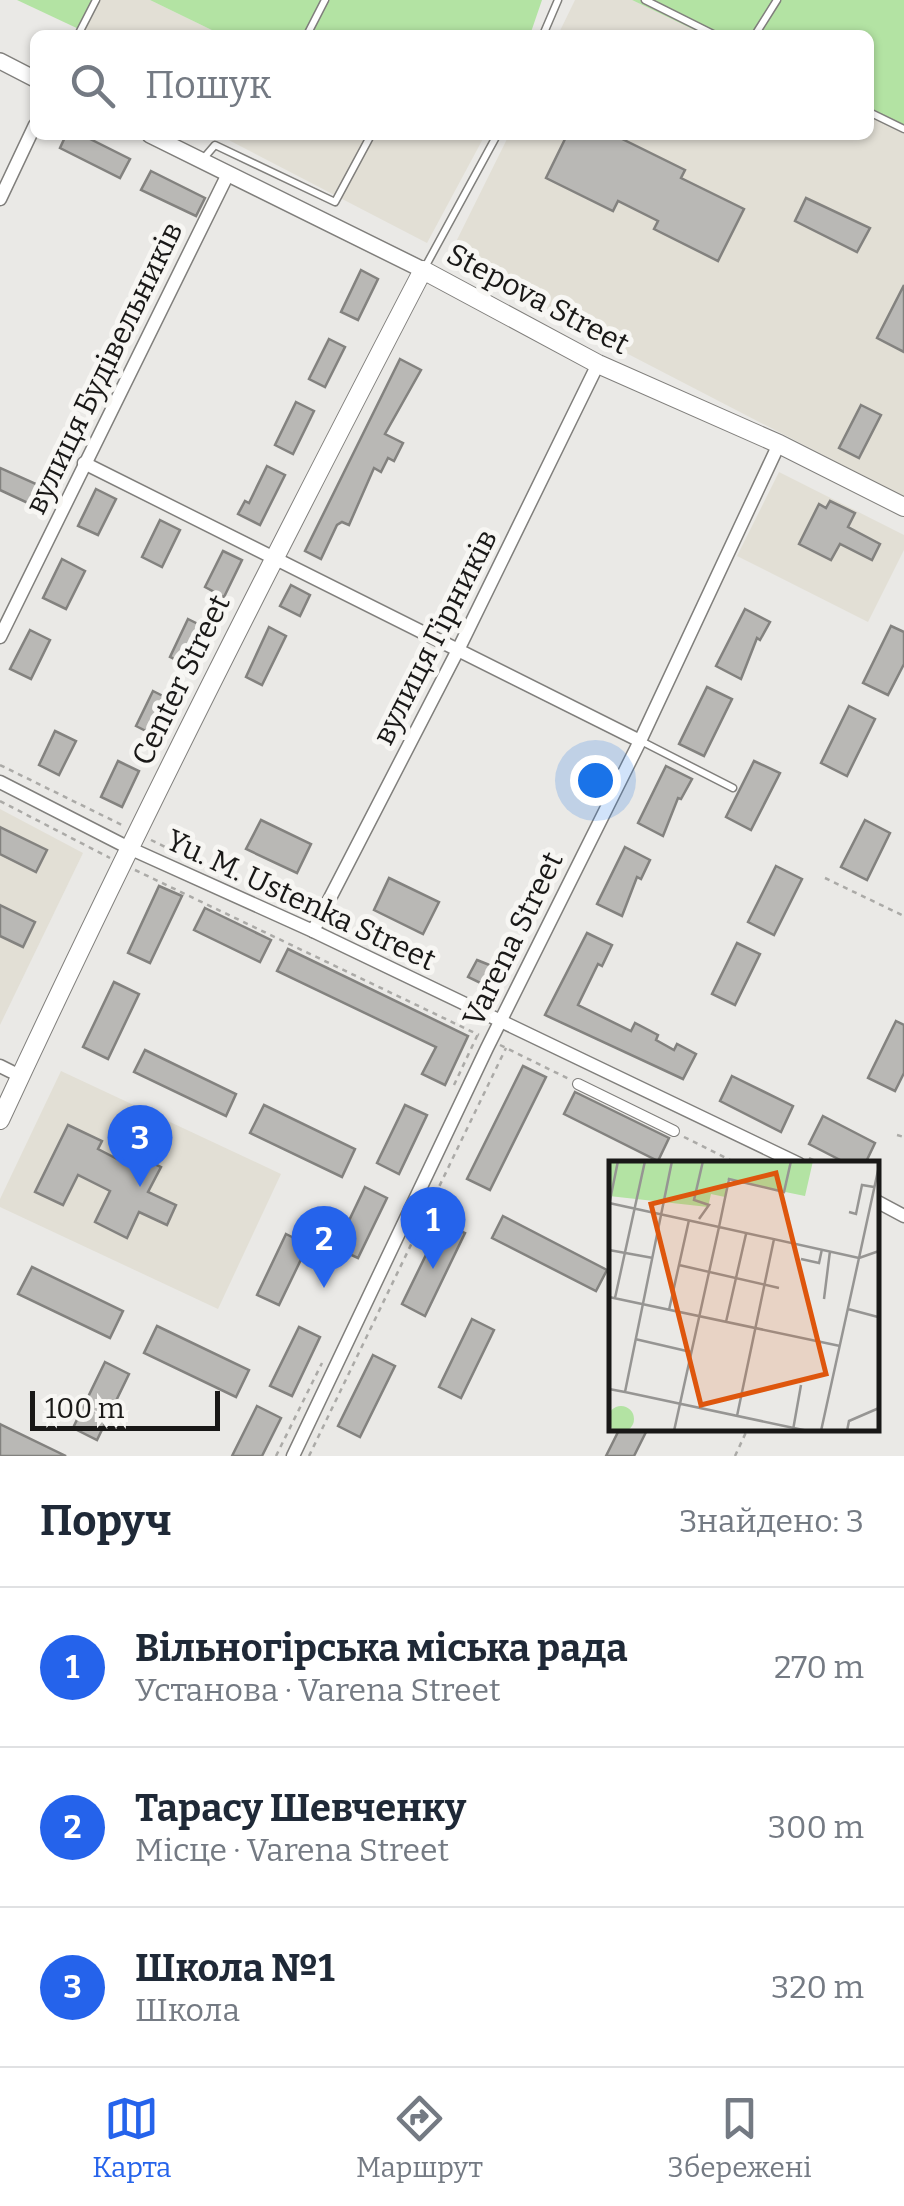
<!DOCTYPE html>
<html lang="uk">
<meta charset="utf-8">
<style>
body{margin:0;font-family:Bitter,serif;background:#f6f6f7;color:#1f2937}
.scale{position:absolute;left:30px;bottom:25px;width:190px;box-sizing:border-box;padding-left:10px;border:5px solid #191817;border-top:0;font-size:28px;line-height:35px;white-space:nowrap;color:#191817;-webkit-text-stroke:8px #f7f6f3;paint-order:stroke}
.you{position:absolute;left:595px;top:780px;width:35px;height:35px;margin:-25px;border:8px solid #fff;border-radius:50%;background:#1a73e8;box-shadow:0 0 0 15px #1a73e833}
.badge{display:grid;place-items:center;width:65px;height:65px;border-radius:50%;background:#2563eb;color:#fff;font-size:32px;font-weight:700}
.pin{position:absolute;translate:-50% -82px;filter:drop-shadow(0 2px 5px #0008)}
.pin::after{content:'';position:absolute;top:52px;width:35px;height:30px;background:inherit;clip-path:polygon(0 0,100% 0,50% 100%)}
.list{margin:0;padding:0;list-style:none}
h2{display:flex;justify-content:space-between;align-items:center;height:130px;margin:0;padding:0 40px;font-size:42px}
h2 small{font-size:32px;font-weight:400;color:#747a83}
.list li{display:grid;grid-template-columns:65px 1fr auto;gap:30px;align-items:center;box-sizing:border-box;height:160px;padding:0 40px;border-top:2px solid #e0e1e3}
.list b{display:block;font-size:38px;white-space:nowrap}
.list p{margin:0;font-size:32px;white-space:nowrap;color:#747a83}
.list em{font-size:32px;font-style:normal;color:#747a83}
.icon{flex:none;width:55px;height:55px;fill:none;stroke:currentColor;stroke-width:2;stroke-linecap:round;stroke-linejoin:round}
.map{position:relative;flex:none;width:904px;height:1456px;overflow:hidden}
.search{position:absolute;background:#fff;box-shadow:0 2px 8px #0004;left:30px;right:30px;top:30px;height:110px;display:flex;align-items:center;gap:25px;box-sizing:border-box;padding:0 35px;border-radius:15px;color:#747a83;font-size:38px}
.sheet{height:610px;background:#fff}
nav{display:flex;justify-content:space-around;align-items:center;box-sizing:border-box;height:140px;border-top:2px solid #e0e1e3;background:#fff;font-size:28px;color:#747a83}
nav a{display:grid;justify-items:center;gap:5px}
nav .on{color:#2563eb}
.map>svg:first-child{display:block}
</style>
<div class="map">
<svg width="904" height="1456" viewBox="0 0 904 1456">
<rect width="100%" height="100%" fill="#eae9e6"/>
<g fill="#e2dfd5">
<polygon points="96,0 150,0 222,35 82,35"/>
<polygon points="575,0 632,0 705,35 558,35"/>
<polygon points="869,114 904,131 904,497 447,260 509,135 869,135"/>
<polygon points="219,135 485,135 427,243"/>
<polygon points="779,472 904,535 904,550 868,622 737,556"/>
<polygon points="0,809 83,853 0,1025"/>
<polygon points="61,1071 281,1174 218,1309 0,1207 0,1199"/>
</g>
<g fill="#b3e3a3">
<polygon points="17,0 96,0 83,31"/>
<polygon points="150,0 542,0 530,35 433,35 427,32 425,35 222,35"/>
<polygon points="632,0 904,0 904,131 869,114 869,35 705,35"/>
</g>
<g fill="#b9b8b5" stroke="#83827f" stroke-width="2.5">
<polygon points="66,135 82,135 130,159 120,178 60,148"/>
<polygon points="567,135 614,135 685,170 681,178 744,209 718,261 654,229 658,221 618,201 613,211 546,178"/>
<polygon points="151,171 205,198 196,216 141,190"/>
<polygon points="806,198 870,228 857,252 795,221"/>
<polygon points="361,270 378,279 358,320 341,312"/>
<polygon points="904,285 904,352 877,338"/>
<polygon points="329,339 345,347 325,387 309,379"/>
<polygon points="400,359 421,370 385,434 403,443 394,461 388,458 381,472 374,468 349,525 342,522 337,525 321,559 305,551"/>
<polygon points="296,402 314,411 293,454 275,445"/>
<polygon points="861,405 881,415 859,458 839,448"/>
<polygon points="267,466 285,475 260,525 238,514 245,501 249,503"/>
<polygon points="0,468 54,492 45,511 0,490"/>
<polygon points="96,489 116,499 98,535 78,526"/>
<polygon points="830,501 855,513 848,527 880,544 872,560 840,544 831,560 799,544 819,504 826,508"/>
<polygon points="160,520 180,530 162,567 142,557"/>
<polygon points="223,551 242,560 224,597 205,587"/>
<polygon points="62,559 85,571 66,609 43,598"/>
<polygon points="291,585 310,595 300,616 280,606"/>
<polygon points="745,609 770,622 760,640 757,638 741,679 716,666"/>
<polygon points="188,619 208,629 189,666 170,657"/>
<polygon points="891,626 904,632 904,664 888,695 863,683"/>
<polygon points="269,627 286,636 262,685 246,677"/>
<polygon points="30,630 50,640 31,679 10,669"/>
<polygon points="707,687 732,699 704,756 679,744"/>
<polygon points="153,691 173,701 156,736 136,726"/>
<polygon points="849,706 875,719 847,776 821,763"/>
<polygon points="55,731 76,741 59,775 39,765"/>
<polygon points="118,761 139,771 122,807 101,797"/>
<polygon points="754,761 780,773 751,830 726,817"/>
<polygon points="666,766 692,779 681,799 678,798 663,836 638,823"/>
<polygon points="261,820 311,844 297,873 246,849"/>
<polygon points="865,820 890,833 867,880 841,867"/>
<polygon points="0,827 47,850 36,872 0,854"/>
<polygon points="625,847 650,860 641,879 637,877 622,916 597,904"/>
<polygon points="776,866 802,879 774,935 748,922"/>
<polygon points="389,878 439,902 423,934 374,910"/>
<polygon points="159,886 182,896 150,963 128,953"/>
<polygon points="0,905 35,922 23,947 0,936"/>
<polygon points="205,908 271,940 260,962 194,930"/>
<polygon points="587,933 612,945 602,966 598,964 578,1005 631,1031 635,1023 658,1035 656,1040 674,1050 677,1044 696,1054 683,1079 545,1015"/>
<polygon points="737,943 760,954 735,1005 712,994"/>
<polygon points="288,949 468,1036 445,1085 422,1074 436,1047 277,971"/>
<polygon points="477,960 507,972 497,991 468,977"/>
<polygon points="114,982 139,994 108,1059 83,1047"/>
<polygon points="896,1021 904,1025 904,1073 895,1091 868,1078"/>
<polygon points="145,1050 236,1094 226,1116 134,1072"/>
<polygon points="523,1066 546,1077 490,1190 467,1179"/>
<polygon points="732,1076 793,1106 781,1132 720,1101"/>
<polygon points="575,1092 669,1138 658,1161 564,1114"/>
<polygon points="264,1105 355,1149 342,1177 250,1133"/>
<polygon points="405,1105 427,1115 399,1174 377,1163"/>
<polygon points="823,1116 875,1143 865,1164 848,1164 809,1144"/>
<polygon points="68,1125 102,1141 98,1149 125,1163 130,1152 161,1167 148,1192 176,1205 167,1225 139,1212 127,1238 95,1222 110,1191 78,1175 63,1205 35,1192"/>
<polygon points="365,1187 387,1198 358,1258 336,1248"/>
<polygon points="503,1216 607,1270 596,1291 492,1238"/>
<polygon points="442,1222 465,1233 425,1316 402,1304"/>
<polygon points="286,1234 308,1245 279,1305 257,1295"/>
<polygon points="32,1267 123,1311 110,1338 18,1294"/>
<polygon points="472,1319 494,1330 461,1398 439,1387"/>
<polygon points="157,1326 249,1370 236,1397 144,1353"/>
<polygon points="299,1327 320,1337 292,1396 270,1386"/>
<polygon points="373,1355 395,1366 360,1437 338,1426"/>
<polygon points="105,1362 129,1374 97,1440 73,1428"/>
<polygon points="257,1406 281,1418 262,1456 232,1456"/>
<polygon points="0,1424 66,1456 0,1456"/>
<polygon points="620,1428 648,1428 634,1456 606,1456"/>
</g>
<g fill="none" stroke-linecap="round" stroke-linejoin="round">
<defs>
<g id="service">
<polyline points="645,0 715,35"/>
<polyline points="78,35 96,0"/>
<polyline points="307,35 325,0"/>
<polyline points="543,35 558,0"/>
<polyline points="755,35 777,0"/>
<polyline points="869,112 904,129"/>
<polyline points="203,159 215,145 335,202 371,135"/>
<polyline points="424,269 497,135"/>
<polyline points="641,741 733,788"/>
</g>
<polyline id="pedestrian" points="578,1084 674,1131"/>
<g id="minor">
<polyline points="0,199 35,125"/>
<polyline points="84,463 640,741"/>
<polyline points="0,637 228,174"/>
<polyline points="0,782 129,848 313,931 799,1164"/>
<polyline points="313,931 459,648 598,364"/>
<polyline points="0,1066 20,1076"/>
<polyline points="876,1201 904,1216"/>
<polyline points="293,1456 487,1048 640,741 779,444"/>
</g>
<g id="tertiary">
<polyline points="0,61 35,79"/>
<polyline points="150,135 423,270"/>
</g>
<path id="secondary" d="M0,1120C133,833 277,551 423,270L598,364L779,444L904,507"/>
</defs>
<use href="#service" stroke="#807f7c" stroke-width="9"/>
<use href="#pedestrian" stroke="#807f7c" stroke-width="12"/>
<use href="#minor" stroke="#807f7c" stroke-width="15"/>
<use href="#tertiary" stroke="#807f7c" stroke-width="18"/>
<use href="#secondary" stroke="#807f7c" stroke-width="20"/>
<g stroke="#abaaa7" stroke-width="2.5" stroke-dasharray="5 5" stroke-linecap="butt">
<polyline points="0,765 122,825"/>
<polyline points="0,801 110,858"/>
<polyline points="151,840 216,872"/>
<polyline points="135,870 479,1035"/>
<polyline points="825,878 904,916"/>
<polyline points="500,1045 569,1079"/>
<polyline points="454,1085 478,1034"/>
<polyline points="897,1135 904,1137"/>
<polyline points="684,1137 738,1164"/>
<polyline points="809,1158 821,1164"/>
<polyline points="276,1456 322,1363"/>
<polyline points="309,1456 506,1048"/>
<polyline points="735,1456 748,1428"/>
</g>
<use href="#service" stroke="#fff" stroke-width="6"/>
<use href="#pedestrian" stroke="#fff" stroke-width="10"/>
<use href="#minor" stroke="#fff" stroke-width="12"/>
<use href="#tertiary" stroke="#fff" stroke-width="15"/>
<use href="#secondary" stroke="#fff" stroke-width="18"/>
</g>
<g text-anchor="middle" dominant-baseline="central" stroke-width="10" stroke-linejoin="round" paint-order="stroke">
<g font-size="30" fill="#191817" stroke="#f7f6f3">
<text transform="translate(538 299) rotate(28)">Stepova Street</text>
<text transform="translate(104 368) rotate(-64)">вулиця Будівельників</text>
<text transform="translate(435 637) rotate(-63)">вулиця Гірників</text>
<text transform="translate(181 680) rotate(-64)">Center Street</text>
<text transform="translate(301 900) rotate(25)">Yu. M. Ustenka Street</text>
<text transform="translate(513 939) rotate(-64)">Varena Street</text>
</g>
</g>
<g transform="translate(609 1161)">
<rect width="270" height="270" fill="#eae9e6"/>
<path d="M0,0H204L196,35L118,19L116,36L102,33L99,46L0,35ZM-1 258a13 13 0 1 1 26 0a13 13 0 1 1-26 0Z" fill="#b3e3a3"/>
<path fill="none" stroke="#969593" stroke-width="2.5" d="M0,42L110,66L120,18L175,31L182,0M0,44L9,0M240,51L247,53L253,24L265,26M90,58L100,44L85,39L94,0M0,89L44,97M192,98L210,102L213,88M70,104L170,127M0,136L231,185M6,137L36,0M215,138L221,90M239,148L269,156M60,149L80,59M117,161L137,73M26,178L82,191M0,228L16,231L63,0M16,231L199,270M128,255L165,78M184,269L192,224M65,270L110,66L250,97L270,5M212,270L250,97L270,90M238,270L240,260L270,247"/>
<path fill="#de560d" fill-opacity="0.15" stroke="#de560d" stroke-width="5" d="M167,12L217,213L92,244L42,43Z"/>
<rect width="270" height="270" fill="none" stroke="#191817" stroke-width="5"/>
</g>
</svg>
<div class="scale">100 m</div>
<div class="you"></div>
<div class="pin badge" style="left:433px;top:1269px">1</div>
<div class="pin badge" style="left:324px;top:1288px">2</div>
<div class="pin badge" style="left:140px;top:1187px">3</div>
<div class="search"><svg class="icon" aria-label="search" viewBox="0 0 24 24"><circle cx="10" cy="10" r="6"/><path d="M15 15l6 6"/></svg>Пошук</div>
</div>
<section class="sheet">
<h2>Поруч<small>Знайдено: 3</small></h2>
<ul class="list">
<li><span class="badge">1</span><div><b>Вільногірська міська рада</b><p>Установа · Varena Street</p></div><em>270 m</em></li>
<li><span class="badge">2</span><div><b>Тарасу Шевченку</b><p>Місце · Varena Street</p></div><em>300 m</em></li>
<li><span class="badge">3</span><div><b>Школа №1</b><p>Школа</p></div><em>320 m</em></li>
</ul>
</section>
<nav>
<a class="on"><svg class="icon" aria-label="map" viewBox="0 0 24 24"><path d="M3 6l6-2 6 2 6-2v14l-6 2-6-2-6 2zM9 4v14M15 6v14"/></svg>Карта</a>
<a><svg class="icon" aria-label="directions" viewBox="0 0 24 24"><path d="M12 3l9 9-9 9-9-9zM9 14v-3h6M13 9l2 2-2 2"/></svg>Маршрут</a>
<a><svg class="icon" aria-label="saved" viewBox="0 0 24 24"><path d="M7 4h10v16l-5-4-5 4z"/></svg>Збережені</a>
</nav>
